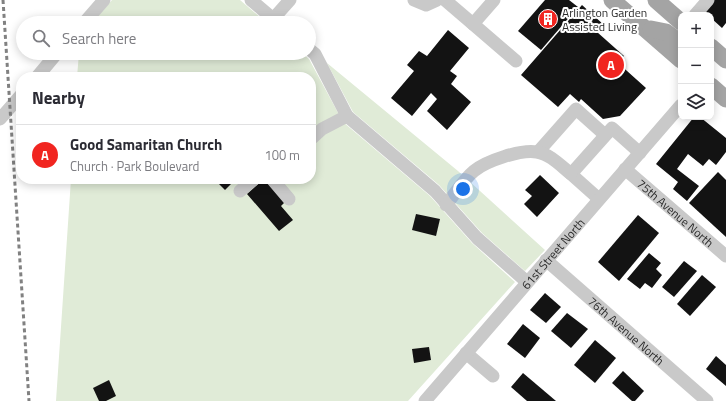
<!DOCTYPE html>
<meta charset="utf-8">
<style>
body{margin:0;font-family:"Titillium Web",sans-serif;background:#f7f7f7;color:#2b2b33}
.controls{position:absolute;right:12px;top:12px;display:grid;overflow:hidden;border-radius:8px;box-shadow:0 2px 10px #0003}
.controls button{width:36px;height:36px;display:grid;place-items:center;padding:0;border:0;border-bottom:1px solid #e1e1e2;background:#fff;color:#2b2b33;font:20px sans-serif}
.you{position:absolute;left:463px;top:189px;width:14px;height:14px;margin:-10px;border:3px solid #fff;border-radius:50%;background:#1a73e8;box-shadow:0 0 0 6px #1a73e833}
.badge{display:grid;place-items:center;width:26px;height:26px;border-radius:50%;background:#f12520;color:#fff;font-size:13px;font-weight:700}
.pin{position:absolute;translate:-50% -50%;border:2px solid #fff;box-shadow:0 1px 4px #0006}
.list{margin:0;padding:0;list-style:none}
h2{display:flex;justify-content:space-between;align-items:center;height:52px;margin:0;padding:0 16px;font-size:17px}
h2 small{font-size:13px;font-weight:400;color:#7c7c81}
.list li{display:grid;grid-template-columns:26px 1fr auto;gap:12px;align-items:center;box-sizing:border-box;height:60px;padding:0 16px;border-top:1px solid #e1e1e2}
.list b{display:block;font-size:15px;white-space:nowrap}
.list p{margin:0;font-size:13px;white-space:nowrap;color:#7c7c81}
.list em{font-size:13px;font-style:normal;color:#7c7c81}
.icon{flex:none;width:22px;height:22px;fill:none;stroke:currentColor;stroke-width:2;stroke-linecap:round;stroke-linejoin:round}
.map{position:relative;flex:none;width:726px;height:401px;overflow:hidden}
.search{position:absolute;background:#fff;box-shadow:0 2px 10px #0003;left:16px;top:16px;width:300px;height:44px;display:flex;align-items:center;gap:10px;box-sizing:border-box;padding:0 14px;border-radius:22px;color:#7c7c81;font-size:15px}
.panel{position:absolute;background:#fff;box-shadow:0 2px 10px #0003;left:16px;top:72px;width:300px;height:112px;border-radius:16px}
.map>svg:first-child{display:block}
</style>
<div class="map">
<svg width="726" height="401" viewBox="0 0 726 401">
<rect width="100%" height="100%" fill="#fff"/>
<g fill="#e0ebd7">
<polygon points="112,0 240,0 267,23 92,23"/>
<polygon points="79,53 302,53 309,59 343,122 430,196 472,243 515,282 408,401 56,401 71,179 311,179 311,77 77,77"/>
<polygon points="327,63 458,171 545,250 525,271 482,233 439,185 353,112"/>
</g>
<g fill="#131313">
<polygon points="545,0 569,0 578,7 541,50 518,31"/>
<polygon points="714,0 726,0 726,23 722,28 711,18 711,15 707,15 704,12"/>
<polygon points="582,5 604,25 597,32 624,56 617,62 646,88 620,116 603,119 581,99 579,102 570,94 558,107 521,75"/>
<polygon points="448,30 469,48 450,71 457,76 451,84 471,102 447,130 427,111 437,99 431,93 412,116 391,98 414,71 407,65 419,51 427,56"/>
<polygon points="694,117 700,117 726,138 726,152 716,165 709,159 703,166 688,154 677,169 699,186 687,201 673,189 678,182 656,164"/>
<polygon points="718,172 726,180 726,237 689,203"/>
<polygon points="540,175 559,193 537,217 524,204 532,196 525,190"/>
<polygon points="214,179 232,179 234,181 225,190"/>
<polygon points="264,179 285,202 281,206 293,220 279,231 247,194"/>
<polygon points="416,214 440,219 436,236 412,230"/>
<polygon points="638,215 659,233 619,281 598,262"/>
<polygon points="649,253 661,263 656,269 662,275 652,288 645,283 640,289 627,279"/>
<polygon points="684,261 697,271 674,297 662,287"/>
<polygon points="702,275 716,287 690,316 677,304"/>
<polygon points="545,293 561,307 546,323 530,310"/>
<polygon points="567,313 588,329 571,348 551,331"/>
<polygon points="523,324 540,338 525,358 507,344"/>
<polygon points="595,340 616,358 595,383 574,365"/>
<polygon points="429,347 431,360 414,363 412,349"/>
<polygon points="716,356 726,365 726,386 706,369"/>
<polygon points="623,371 644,391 635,401 632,401 612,383"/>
<polygon points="523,373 556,401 527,401 511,387"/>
<polygon points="109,380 116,396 106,401 99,401 93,388"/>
</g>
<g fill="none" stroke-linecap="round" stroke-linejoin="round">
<g stroke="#c9c9c9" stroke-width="13">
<polyline points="251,0 278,23"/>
<polyline points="414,0 426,5 437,0"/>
<polyline points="445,0 473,24 494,0"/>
<polyline points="695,15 708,0"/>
<polyline points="273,19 290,0"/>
<polyline points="84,23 104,0"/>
<polyline points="473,24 516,61"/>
<polyline points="309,49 315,54 347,116 435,191 477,238 527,282"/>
<polyline points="37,77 57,53"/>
<polyline points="0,119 21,95"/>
<polyline points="311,139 322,129 347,116"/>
<polyline points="538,152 576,109 605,135"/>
<path id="s1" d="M625,169L726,256"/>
<polyline points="272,179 289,199"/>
<polyline points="240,191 254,179"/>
<polyline points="599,199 571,174 612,128 640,153"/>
<path d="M446,205C455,194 463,180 474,171C486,161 521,149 537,152C550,154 561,166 571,174"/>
<path id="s2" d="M546,260L707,401"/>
<polyline points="466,353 493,376"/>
<path id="s3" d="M425,401L681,105"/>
</g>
<g stroke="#a4a4a4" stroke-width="17">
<polyline points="612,0 681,60"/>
<polyline points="656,0 681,22"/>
<polyline points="651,29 666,32 681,43"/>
<polyline points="711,47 726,60"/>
<polyline points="711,86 726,99"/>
</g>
<polyline stroke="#818181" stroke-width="3" stroke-dasharray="4 3" stroke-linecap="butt" points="3,0 29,401"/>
</g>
<defs>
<symbol id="building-disc" viewBox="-11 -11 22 22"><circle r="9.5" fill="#f12520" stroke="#fff"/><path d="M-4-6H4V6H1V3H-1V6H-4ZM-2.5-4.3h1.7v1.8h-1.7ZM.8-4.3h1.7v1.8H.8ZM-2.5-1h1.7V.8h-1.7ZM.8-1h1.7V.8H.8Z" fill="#fff"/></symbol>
</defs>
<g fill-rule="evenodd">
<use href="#building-disc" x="537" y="8" width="22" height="22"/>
</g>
<g text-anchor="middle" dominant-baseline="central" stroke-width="4" stroke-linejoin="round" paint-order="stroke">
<g font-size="12" fill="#2c2c2c" stroke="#fff" text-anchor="start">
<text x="562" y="12">Arlington Garden<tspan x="562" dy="14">Assisted Living</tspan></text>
</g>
<g font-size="12" fill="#2c2c2c" stroke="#fff">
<text stroke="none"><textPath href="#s1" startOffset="67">75th Avenue North</textPath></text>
<text stroke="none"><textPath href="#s3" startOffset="195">61st Street North</textPath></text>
<text stroke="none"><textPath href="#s2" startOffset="107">76th Avenue North</textPath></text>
</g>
</g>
</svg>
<div class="controls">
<button>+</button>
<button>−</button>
<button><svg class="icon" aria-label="layers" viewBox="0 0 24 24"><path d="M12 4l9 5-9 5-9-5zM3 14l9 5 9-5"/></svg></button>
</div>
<div class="you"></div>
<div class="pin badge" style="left:611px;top:65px">A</div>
<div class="search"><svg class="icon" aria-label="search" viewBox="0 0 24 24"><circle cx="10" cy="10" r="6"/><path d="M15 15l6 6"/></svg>Search here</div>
<section class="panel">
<h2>Nearby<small></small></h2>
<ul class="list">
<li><span class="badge">A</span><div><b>Good Samaritan Church</b><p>Church · Park Boulevard</p></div><em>100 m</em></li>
</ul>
</section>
</div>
